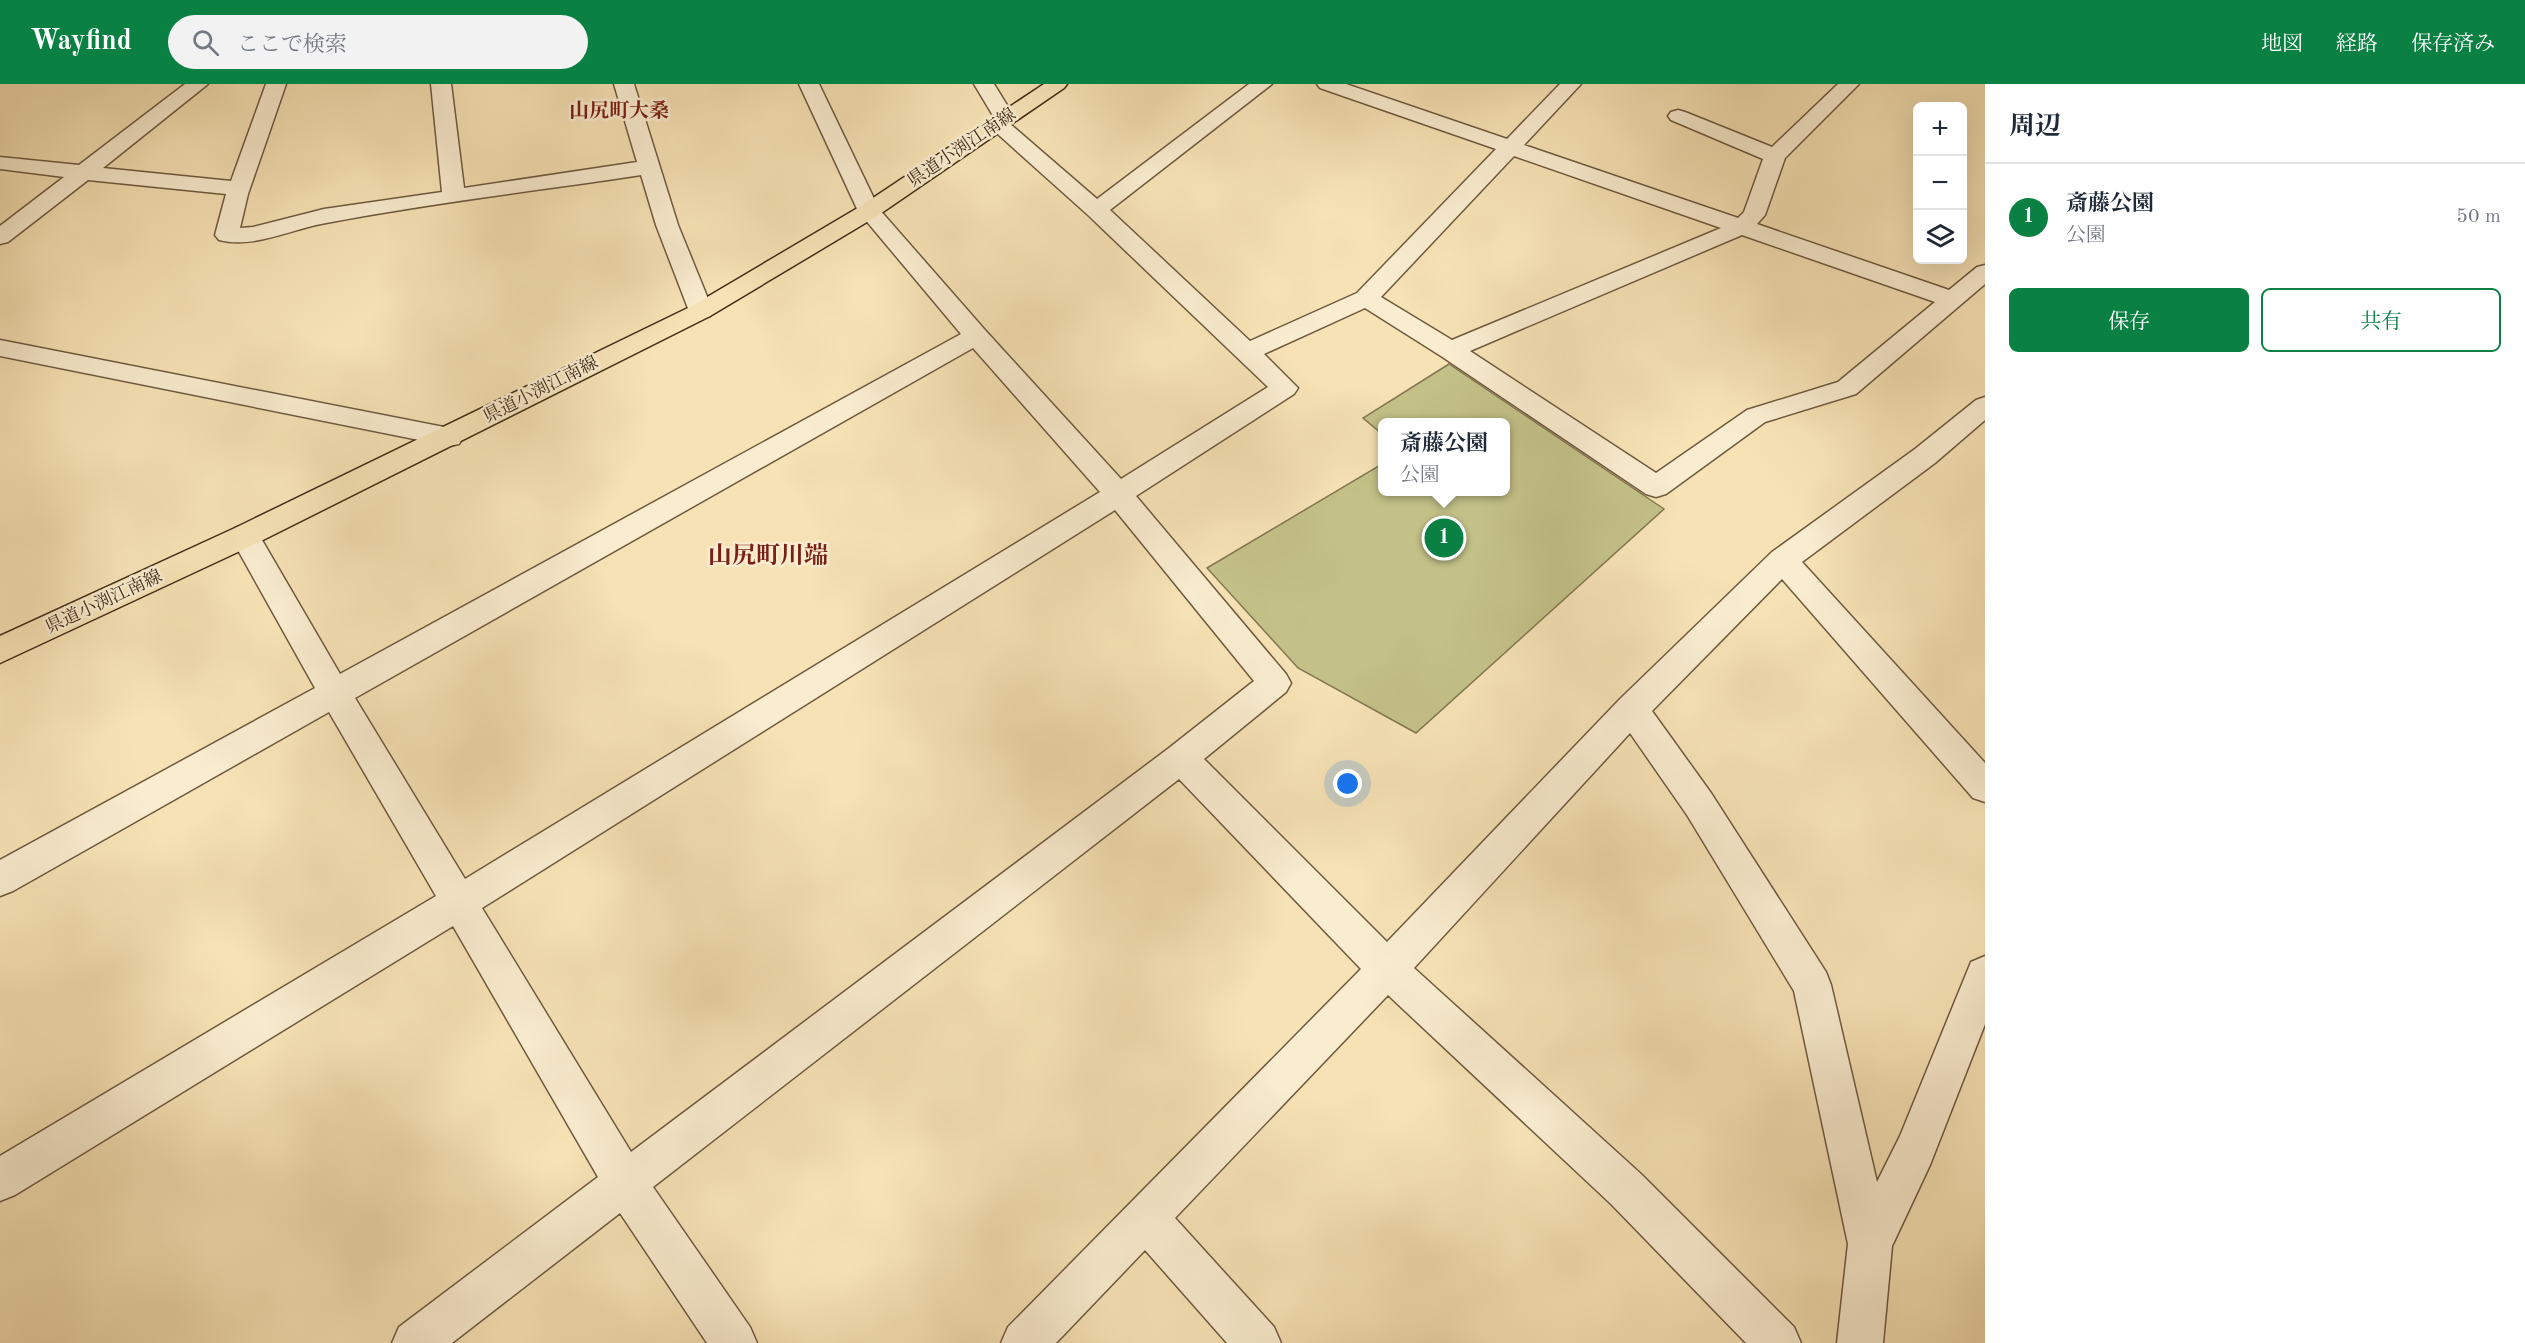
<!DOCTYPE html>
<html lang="ja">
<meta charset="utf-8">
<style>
body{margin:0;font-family:"Old Standard TT","Noto Serif JP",serif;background:#f2f2f3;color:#1f2937}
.controls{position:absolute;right:18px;top:18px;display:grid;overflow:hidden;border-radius:9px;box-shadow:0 6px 24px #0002}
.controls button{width:54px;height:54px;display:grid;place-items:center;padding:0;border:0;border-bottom:2px solid #e0e1e3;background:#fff;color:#1f2937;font:30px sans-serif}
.you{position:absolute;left:1348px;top:700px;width:21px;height:21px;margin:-15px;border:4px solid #fff;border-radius:50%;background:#1a73e8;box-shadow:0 0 0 9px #1a73e833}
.badge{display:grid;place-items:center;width:39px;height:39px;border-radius:50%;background:#0b8043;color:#fff;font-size:20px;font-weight:700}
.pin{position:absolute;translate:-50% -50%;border:3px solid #fff;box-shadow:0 2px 6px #0006}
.popup{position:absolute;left:1378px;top:334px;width:132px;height:78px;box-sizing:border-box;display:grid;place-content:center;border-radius:9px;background:#fff;filter:drop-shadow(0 2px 4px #0005);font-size:20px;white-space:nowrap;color:#747a83}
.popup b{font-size:22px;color:#1f2937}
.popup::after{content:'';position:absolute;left:50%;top:100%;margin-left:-12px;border:12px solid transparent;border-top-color:#fff}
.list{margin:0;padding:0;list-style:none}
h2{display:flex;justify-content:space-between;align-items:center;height:78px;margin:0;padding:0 24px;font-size:26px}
h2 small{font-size:20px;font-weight:400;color:#747a83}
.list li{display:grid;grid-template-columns:39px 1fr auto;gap:18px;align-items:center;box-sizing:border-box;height:108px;padding:0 24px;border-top:2px solid #e0e1e3}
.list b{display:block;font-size:22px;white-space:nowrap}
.list p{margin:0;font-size:20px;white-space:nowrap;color:#747a83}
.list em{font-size:20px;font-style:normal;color:#747a83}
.actions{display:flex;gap:12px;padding:18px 24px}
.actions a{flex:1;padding:14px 0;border:2px solid #0b8043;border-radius:9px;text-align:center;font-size:21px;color:#0b8043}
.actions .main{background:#0b8043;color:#fff}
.icon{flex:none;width:33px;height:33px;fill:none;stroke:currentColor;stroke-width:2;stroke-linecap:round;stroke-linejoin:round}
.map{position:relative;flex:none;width:1985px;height:1259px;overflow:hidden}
header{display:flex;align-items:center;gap:36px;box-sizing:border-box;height:84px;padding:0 30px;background:#0b8043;color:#fff}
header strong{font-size:28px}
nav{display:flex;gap:33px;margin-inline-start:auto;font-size:21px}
.search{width:420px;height:54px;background:#f2f2f3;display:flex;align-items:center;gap:15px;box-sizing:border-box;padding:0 21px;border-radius:33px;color:#747a83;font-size:22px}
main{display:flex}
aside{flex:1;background:#fff}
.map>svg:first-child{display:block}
</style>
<header>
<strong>Wayfind</strong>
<div class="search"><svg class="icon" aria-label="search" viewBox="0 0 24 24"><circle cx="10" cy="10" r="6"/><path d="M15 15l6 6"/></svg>ここで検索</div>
<nav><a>地図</a><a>経路</a><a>保存済み</a></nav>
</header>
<main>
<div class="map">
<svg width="1985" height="1259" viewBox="0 0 1985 1259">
<rect width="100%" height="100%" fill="#f6e2b5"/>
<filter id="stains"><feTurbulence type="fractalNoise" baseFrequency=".00333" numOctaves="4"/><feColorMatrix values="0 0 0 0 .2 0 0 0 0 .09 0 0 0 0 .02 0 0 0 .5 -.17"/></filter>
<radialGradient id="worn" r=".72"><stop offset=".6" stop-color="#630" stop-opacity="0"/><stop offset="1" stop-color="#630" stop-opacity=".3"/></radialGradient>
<polygon fill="#c3c188" stroke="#827750" stroke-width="1.5" points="1449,280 1664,425 1416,649 1298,584 1207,484 1382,380 1382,408 1506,408 1506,338 1382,338 1382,350 1363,334"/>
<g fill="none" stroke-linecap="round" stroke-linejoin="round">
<defs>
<g id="minor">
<path d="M185,0H208L103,84L231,97L266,0H286L248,110L240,144L253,143L324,125L442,108L431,0H451L464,104L637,78L614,0H634L678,141L713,227L710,232L701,235L692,232L689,227L656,141L641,91C536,107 430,119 326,139C291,145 254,165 219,156L215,151L226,110L88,96L8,158L0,160V142L64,93L0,85V73L79,81Z"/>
<path d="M799,0H819L879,125L985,246L1121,395L1268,303L1088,131L991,44L988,40L995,35L974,0H994L1015,34L1009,39L1097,115L1249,0H1272L1110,126L1250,257L1357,209L1496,65L1320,4L1317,0H1346L1507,55L1560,0H1581L1524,61L1738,134L1744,128L1763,75L1671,36L1668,32L1671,28L1678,26L1685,28L1772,63L1838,0H1859L1785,74L1765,131L1757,140L1949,206L1977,183L1985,181V200L1856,310L1765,338L1666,410L1656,413L1646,410L1441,272L1365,224L1264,270L1298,304L1294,310L1136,412L1286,590L1291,599L1286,608L1204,675L1387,858L1620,615L1772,468L1915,365L1976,316L1985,313V336L1935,379L1802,478L1985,679V718L1973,714L1782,495L1652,627L1711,709L1826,888L1831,901L1877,1098L1900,1052L1971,878L1985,872V940L1930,1081L1892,1162L1883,1259H1837L1848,1160L1794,907L1687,731L1630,649L1414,884L1641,1090L1794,1243L1801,1259H1746L1611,1120L1388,911L1175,1134L1274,1243L1281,1259H1227L1145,1166L1056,1259H1001L1008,1243L1361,885L1179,695L653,1103L750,1243L757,1259H707L620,1129L452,1259H392L399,1243L598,1093L453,842L15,1111L0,1117V1072L436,812L329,628L13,807L0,812V776L315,604L230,452L235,444L245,441L255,444L340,590L961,250L858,127ZM1514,72L1721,144L1452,256L1381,213ZM1742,151L1935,218L1838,298L1747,326L1656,389L1470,267ZM973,264L1100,408L465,795L355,614ZM1115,426L1254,597L1169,664L631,1068L482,824Z"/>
<polygon points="0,256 449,344 459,346 463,353 459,360 449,362 0,272"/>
</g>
<polygon id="major" points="1044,0 1067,0 1064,4 877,132 710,232 255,460 0,579 0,552 235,444 692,222 861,122"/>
</defs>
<use href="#minor" stroke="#6f5a3f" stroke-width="3"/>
<use href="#major" stroke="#422d18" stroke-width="3"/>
<use href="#minor" fill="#f9eccf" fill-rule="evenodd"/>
<use href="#major" fill="#f6e2b5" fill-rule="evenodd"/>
</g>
<g text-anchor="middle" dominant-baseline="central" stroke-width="5" stroke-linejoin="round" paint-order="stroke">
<g font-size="18" fill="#422d18" stroke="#f9eccf">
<text transform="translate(962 64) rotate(-34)">県道小渕江南線</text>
<text transform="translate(541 306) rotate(-27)">県道小渕江南線</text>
<text transform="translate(104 518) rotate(-25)">県道小渕江南線</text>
</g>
<g font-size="20" font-weight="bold" fill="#7a1f14" stroke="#f9eccf">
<text x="619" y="28">山尻町大桑</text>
</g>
<g font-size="24" font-weight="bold" fill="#7a1f14" stroke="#f9eccf">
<text x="768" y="473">山尻町川端</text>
</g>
</g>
<rect width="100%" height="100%" filter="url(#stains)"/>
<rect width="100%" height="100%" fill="url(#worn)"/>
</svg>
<div class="controls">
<button>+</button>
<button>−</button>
<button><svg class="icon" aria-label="layers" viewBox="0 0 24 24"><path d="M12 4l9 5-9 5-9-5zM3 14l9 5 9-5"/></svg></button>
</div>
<div class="you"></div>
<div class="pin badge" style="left:1444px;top:454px">1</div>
<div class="popup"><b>斎藤公園</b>公園</div>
</div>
<aside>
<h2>周辺<small></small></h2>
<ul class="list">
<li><span class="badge">1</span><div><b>斎藤公園</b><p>公園</p></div><em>50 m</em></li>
</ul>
<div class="actions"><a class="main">保存</a><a>共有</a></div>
</aside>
</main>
